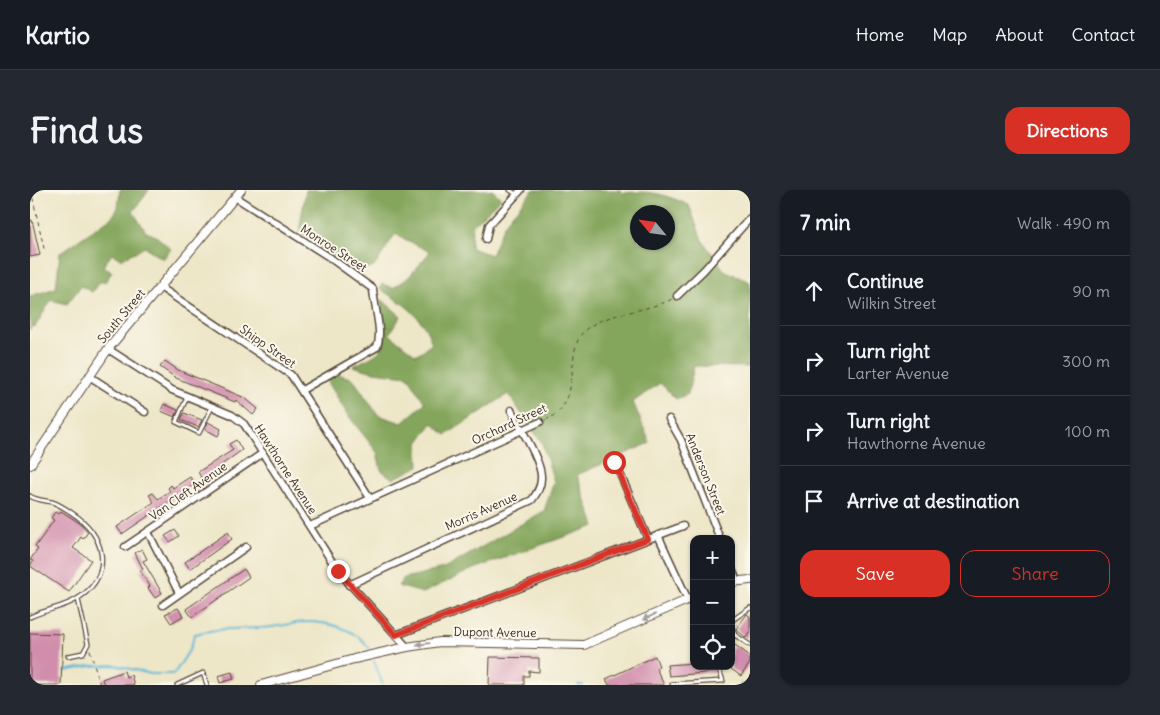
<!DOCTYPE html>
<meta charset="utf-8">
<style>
body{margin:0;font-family:Delius,sans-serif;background:#242831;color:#f1f3f6}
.controls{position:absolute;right:15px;bottom:15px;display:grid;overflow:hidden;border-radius:10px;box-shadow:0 1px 4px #0004}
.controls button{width:45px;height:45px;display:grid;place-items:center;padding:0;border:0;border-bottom:1px solid #363941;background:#171b24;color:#f1f3f6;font:25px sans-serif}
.compass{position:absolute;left:600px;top:15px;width:45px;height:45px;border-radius:50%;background:#171b24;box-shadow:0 1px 4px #0004;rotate:299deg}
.stop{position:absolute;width:15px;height:15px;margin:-11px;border:4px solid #d93025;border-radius:50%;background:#fff}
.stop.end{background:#d93025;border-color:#fff;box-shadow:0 1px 5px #0008}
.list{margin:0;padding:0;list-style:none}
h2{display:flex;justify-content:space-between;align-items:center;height:65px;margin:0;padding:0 20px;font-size:21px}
h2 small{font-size:16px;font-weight:400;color:#9ea1a6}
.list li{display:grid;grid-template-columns:32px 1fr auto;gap:15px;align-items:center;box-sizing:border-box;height:70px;padding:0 20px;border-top:1px solid #363941}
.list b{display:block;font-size:19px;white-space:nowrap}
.list p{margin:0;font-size:16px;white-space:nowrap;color:#9ea1a6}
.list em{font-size:16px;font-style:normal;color:#9ea1a6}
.actions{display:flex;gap:10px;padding:15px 20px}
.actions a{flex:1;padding:11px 0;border:1px solid #d93025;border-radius:15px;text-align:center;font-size:18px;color:#d93025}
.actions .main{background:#d93025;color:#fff}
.icon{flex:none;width:28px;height:28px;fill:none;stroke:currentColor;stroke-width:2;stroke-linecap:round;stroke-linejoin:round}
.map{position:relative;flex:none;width:720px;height:495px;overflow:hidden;border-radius:15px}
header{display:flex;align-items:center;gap:30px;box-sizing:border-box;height:70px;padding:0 25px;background:#171b24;border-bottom:1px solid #363941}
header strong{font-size:24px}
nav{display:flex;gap:28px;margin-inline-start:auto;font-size:18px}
.intro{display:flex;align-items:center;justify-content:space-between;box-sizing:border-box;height:120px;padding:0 30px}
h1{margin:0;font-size:35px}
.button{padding:12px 22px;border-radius:15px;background:#d93025;color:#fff;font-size:18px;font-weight:700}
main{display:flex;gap:30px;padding:0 30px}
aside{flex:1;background:#171b24;border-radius:15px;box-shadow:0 1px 4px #0004}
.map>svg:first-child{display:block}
</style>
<header>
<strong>Kartio</strong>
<nav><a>Home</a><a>Map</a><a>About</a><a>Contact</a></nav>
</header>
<div class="intro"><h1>Find us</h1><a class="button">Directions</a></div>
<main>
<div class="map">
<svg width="720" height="495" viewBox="0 0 720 495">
<rect width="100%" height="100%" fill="#fbf7ec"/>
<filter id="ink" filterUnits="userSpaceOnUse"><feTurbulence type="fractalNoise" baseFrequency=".02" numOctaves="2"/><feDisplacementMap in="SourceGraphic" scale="10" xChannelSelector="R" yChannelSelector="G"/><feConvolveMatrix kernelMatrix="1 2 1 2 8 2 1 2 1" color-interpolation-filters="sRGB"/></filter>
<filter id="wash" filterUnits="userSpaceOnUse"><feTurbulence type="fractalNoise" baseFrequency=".0096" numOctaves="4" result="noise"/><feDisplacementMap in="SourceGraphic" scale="20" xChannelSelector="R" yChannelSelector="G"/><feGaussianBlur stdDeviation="1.12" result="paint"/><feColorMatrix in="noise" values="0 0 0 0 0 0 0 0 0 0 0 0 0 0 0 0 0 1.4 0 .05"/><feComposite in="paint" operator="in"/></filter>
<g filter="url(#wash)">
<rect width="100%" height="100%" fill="#ede6c7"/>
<g fill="#84a65b" stroke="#60683c" fill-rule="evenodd">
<polygon points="90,0 119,0 103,22 116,42 126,46 141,59 133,69 115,57 91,69 82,64 73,76 82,82 75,92 69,92 62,102 51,96 37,114 21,110 5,137 2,136 0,140 0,106 26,98 30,63 82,27 88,18"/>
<path d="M276,0H462L471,8L442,36L441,58L461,65L475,33L503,0H590L593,3C621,0 634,4 659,15L672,50L694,80L720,92V177L664,176L658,204L646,209L630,193L603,212L620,253L547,285L565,336L443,379L393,403L368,396L374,388L414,379L514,321L524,292L512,253L478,204L416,245L402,233L388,253L389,276L363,289L351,280L347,262L317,224L297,190L308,184L323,189L348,225L372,233L395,213L378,186L344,182L323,176C330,172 345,167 350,160C360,147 350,124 351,109L371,126L359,144L386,165L402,154C393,125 374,114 350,99L352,94L363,98L378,88L400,62L365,44L344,77C318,83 290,56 269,41ZM608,22H638V52H608Z"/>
</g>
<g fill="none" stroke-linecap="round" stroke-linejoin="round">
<g stroke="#59b6d7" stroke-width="2">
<polyline points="344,471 353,495"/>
<path d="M35,481L60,476L85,475L121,484H144L160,459L165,444C194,436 214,440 242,437C254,436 265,432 277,432C298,432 327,439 339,458"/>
<polyline points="548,495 553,495"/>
<polyline points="710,495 712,493"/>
</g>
</g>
<g id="blocks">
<g fill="#d18dac">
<polygon points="0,30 2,30 10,65 0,67"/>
<polygon points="135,171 148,180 215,208 228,219 223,225 206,210 205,212 146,188 130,177"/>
<polygon points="134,214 148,220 145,227 131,221"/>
<polygon points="154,223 172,230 168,237 151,230"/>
<polygon points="178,232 191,239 188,246 175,239"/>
<polygon points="206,250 212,260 172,289 168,282 203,260 199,254"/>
<polygon points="160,287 165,294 92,344 87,337 124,312 119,305 123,303 128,309 140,301 138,298 141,295 143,298"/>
<polygon points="31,321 51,334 58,342 53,349 51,347 43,358 61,370 39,402 0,376 3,371 0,370 8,359 5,357 24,330 21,328 25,322 29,324"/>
<polygon points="145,340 149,346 140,352 135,346"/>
<polygon points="198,342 202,349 160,379 155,372"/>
<polygon points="112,359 117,369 113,371 132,403 125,408 118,398 120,396 110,381 113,379 105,363"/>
<polygon points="214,379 219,387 162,427 156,419"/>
<polygon points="148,418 153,426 141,433 135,424"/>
<polygon points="717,424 720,427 720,442 716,448 706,439"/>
<polygon points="0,443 33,444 31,495 0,495"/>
<polygon points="705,455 720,466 720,473 711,486 701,479 701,460"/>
<polygon points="625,466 629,476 626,478 634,495 579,495 576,489"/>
<polygon points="460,467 509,468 509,482 499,481 499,486 494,486 494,495 459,495"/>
<polygon points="664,473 665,478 685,476 686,482 639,486 637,475"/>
<polygon points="94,481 96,487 101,485 104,495 74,495 72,489"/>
<polygon points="202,482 204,489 190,493 188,486"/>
</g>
</g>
</g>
<g filter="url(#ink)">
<use href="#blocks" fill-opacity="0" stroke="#564637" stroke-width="1"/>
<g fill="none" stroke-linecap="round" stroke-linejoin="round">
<defs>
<g id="service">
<polyline points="480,0 486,4"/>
<polyline points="157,207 146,232 169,243 182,217"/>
<path d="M0,306C8,311 14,310 22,312C29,314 36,319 42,323C74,343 85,383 50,407C35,418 16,419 0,427"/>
<polyline points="701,431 720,418"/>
<polyline points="701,435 705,445"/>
<polyline points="701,449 705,445 720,455"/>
<polyline points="38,466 53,463 58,454 48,409"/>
<polyline points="642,494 693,491 688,476"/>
<polyline points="147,495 173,483 177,495"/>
</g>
<g id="minor">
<path d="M205,7L299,67L343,99C344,117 353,141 347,157L272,200"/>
<polyline points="456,49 459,35 491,0"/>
<polyline points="130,97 261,185 340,308"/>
<polyline points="647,106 674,80 720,28"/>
<polyline points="78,159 142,200 202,225 214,234 308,381 377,457"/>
<polyline points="59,186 115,222"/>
<polyline points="639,229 651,250 690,349"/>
<polyline points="585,272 618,349"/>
<polyline points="280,336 510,232"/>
<polyline points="118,342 149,403"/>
<polyline points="628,345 658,410"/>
<polyline points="95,357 233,263"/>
<polyline points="701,377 707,391"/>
<path d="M319,395L502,310C507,303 511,297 511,289C513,273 489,236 481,220"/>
<polyline points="133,415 216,357"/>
<polyline points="366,445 653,336"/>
</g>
<g id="tertiary">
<polyline points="0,275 78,159 211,0"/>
<polyline points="701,392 720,390"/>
<polyline points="231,495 324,469 377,457 410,452 554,455 664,407"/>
</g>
</defs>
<use href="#service" stroke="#564637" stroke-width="5.5"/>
<use href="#minor" stroke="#564637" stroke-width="9"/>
<use href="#tertiary" stroke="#564637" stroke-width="10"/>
<g stroke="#564637" stroke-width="1" stroke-dasharray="4 4" stroke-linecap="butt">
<polyline points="1,0 15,63"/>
<path d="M515,230C556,214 532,161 555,140C576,122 617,122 642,109"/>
<polyline points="60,460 70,495"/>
</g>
<use href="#service" stroke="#fff" stroke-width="3"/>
<use href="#minor" stroke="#fff" stroke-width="6"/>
<use href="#tertiary" stroke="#fff" stroke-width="8"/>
</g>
<defs><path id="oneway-solid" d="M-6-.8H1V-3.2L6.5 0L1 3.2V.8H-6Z" transform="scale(1.25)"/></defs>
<g fill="#a79f9a">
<use href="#oneway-solid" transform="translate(619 427) rotate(156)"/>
<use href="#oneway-solid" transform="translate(393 454) rotate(172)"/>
</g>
</g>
<g fill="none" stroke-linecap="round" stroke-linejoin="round" filter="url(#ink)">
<polyline stroke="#d93025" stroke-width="6" points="308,381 366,445 618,349 584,272"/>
</g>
<g text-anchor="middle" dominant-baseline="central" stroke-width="4" stroke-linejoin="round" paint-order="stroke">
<g font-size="12" fill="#3b2a1e" stroke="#fbf7ec">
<text transform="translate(304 58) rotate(33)">Monroe Street</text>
<text transform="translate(91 126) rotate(-50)">South Street</text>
<text transform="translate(238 156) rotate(35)">Shipp Street</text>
<text transform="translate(479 234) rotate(-25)">Orchard Street</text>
<text transform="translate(256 279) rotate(57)">Hawthorne Avenue</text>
<text transform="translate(676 284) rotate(68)">Anderson Street</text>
<text transform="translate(158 301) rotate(-35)">Van Cleft Avenue</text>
<text transform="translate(451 321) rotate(-24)">Morris Avenue</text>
<text transform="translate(465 442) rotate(1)">Dupont Avenue</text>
</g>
</g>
</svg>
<div class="controls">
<button>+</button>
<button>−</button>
<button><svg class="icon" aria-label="locate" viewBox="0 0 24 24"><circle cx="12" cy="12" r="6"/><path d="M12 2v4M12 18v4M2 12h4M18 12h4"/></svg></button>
</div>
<svg class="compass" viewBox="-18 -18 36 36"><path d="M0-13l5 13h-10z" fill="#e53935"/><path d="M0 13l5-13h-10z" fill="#9ea1a6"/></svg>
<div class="stop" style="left:584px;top:272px"></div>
<div class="stop end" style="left:308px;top:381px"></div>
</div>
<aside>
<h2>7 min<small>Walk · 490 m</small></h2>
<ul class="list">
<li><svg class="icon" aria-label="ahead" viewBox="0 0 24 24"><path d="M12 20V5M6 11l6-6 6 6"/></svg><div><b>Continue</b><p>Wilkin Street</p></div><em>90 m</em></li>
<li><svg class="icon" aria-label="right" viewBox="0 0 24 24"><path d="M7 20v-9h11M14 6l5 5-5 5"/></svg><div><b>Turn right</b><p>Larter Avenue</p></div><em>300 m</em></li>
<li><svg class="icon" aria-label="right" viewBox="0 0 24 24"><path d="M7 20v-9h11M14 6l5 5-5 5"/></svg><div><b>Turn right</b><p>Hawthorne Avenue</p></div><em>100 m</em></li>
<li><svg class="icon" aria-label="arrive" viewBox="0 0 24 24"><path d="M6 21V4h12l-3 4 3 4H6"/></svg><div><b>Arrive at destination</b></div></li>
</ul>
<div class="actions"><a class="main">Save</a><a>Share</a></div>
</aside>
</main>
